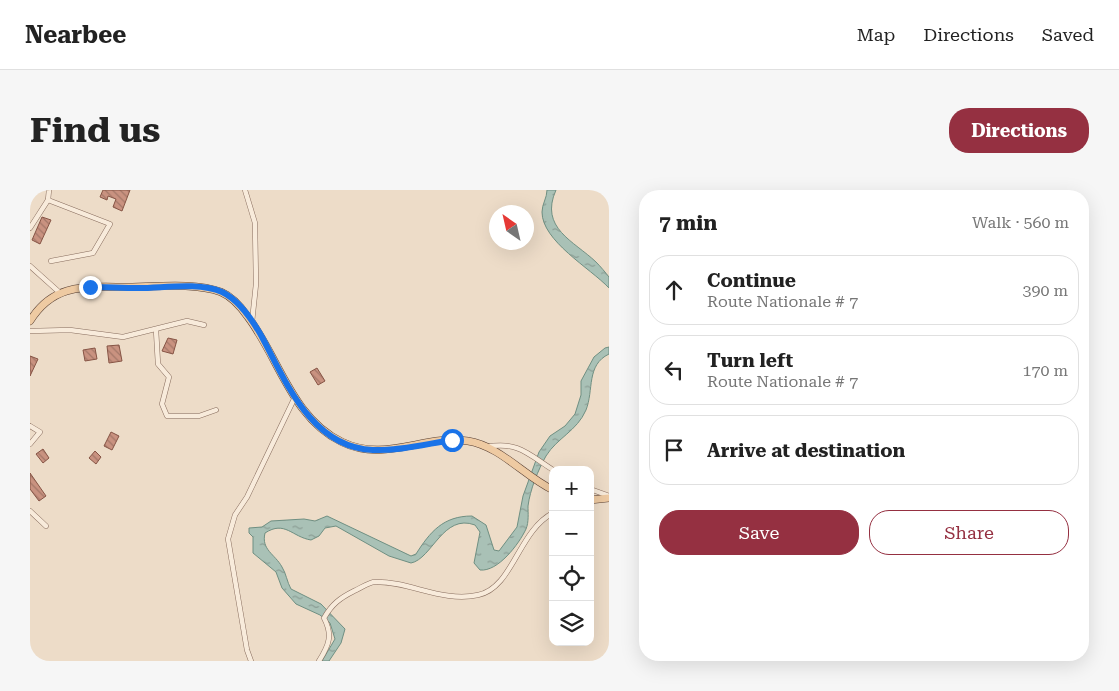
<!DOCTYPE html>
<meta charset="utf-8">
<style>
body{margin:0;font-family:"Roboto Serif",serif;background:#f6f6f6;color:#222}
.controls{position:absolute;right:15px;bottom:15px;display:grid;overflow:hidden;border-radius:10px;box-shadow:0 5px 20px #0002}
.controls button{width:45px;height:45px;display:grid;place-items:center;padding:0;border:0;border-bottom:1px solid #e0e0e0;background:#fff;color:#222;font:25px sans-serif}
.compass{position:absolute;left:459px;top:15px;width:45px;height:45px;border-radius:50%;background:#fff;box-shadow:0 5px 20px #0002;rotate:326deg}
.stop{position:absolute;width:15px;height:15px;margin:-11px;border:4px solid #1a73e8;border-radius:50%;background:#fff}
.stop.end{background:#1a73e8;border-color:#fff;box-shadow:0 1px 5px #0008}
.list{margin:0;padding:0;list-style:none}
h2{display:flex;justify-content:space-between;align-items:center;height:65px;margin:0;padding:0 20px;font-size:21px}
h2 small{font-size:16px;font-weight:400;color:#767676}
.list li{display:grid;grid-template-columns:32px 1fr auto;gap:15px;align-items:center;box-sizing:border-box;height:70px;margin:0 10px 10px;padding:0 10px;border:1px solid #e0e0e0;border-radius:20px}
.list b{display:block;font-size:19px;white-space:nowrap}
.list p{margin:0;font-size:16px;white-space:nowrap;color:#767676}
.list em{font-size:16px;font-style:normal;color:#767676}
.actions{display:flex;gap:10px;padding:15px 20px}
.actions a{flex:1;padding:11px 0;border:1px solid #953041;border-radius:20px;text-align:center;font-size:18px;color:#953041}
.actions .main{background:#953041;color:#fff}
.icon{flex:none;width:28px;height:28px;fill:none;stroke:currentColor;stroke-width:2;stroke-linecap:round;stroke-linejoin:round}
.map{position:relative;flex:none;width:579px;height:471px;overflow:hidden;border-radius:20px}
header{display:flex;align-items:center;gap:30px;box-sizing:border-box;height:70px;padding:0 25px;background:#fff;border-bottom:1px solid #e0e0e0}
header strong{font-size:24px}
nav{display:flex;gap:28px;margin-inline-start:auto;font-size:18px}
.intro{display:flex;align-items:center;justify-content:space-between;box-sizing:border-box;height:120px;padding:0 30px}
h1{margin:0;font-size:35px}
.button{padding:12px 22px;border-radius:20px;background:#953041;color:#fff;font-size:18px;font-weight:700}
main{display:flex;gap:30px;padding:0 30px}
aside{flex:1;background:#fff;border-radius:20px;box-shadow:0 5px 20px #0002}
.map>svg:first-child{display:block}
</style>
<header>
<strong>Nearbee</strong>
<nav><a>Map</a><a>Directions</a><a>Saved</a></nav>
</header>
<div class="intro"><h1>Find us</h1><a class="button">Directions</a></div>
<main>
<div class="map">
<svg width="579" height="471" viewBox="0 0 579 471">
<defs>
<pattern id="water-ripples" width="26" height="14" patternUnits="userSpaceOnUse" patternTransform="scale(1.25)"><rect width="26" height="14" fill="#a9c1b6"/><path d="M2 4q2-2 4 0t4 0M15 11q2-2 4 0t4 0" fill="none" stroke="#8b9d94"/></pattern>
<pattern id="building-back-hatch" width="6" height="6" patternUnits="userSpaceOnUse" patternTransform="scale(1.25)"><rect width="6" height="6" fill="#c99280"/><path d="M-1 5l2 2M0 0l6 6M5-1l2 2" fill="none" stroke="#a47768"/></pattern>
</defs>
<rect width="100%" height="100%" fill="#eddcc8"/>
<g fill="url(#water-ripples)" stroke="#6f8f82">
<path d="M517,0H526C509,38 544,51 566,72C571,77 575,82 579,87V98C560,78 512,51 512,22C512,14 517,8 517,0Z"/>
<path d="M579,157V164C556,175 564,200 556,220C547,241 527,248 516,266C508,280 500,300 498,316C498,323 499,332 496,339C489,354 468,382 450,380L444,373L450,342L445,335C413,323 402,369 381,373L359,366L306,336L295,338L289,346L281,350C262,347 255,330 235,343C231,360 245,364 252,377C256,383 257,392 261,399L291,414L315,439L311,453L299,471H292L305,449L300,433L290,425L266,414L252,398L246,382L223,363V347L219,343V338L232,337L241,331L274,329L285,331L297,326L381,366L386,364C400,342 413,326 442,326L456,335L464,360L469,361L487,337L493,306L509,262L520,246L535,236L545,224L551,205V191L564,167L575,158Z"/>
</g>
<g fill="url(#building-back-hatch)" stroke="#865445">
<polygon points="73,0 100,0 92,21 83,17 86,9 78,6 77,10 70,7"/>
<polygon points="12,27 21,30 10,54 2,50"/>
<polygon points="138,148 147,150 143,164 132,161"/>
<polygon points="89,155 92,171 79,173 77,156"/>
<polygon points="65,158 67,169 55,171 53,160"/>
<polygon points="0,166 8,169 0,186"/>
<polygon points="287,178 295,191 288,195 280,182"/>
<polygon points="81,242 89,246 82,260 74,256"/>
<polygon points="13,259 19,268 13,273 6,264"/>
<polygon points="65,261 71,267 66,274 59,268"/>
<polygon points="0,283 16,306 9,311 0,299"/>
</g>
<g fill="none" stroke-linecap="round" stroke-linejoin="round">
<defs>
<g id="minor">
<polyline points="215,0 225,33 226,94 222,132"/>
<polyline points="18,10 80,34 63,63 21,71"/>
<polyline points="0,38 18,10 19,0"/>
<polyline points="0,76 29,102"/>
<polyline points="126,140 128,174 139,187 132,214 137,226 169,226 186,220"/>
<polyline points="0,141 40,140 93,147 157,131 174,135"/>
<polyline points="0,236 10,242 0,254"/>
<path d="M456,257C488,251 498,264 523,280"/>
<polyline points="560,299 579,306"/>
<polyline points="0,321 16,336"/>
<polyline points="221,471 217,460 198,349 205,325 217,307 265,207"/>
<path d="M289,471C299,455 303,445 294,428C302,414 310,408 324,401C331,398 339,392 345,392C379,391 413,413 448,405C483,398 488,341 523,323"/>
</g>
<g id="primary">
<path d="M0,131C21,97 49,96 86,97C116,98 162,91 191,102C203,107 211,117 218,127C249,168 262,228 312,252C355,273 395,244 438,251C470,256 494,286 523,300"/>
<polyline points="560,310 579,308"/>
</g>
</defs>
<use href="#minor" stroke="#886d5e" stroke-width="5.5"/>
<use href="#primary" stroke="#563d31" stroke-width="8"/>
<use href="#minor" stroke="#f8ebdb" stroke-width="4.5"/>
<use href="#primary" stroke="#eecaa2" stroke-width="7"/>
</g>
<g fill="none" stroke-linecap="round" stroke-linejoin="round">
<path stroke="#1a73e8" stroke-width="6" d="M60,97C76,97 92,98 109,98C134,98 168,92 192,102C209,110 223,131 232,147C256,192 282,258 343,260C369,261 396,254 422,250"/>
</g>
</svg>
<div class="controls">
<button>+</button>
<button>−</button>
<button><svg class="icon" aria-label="locate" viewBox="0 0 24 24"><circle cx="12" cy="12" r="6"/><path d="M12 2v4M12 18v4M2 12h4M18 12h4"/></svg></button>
<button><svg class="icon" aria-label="layers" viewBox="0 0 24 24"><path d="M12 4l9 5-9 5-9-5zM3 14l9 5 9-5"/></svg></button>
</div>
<svg class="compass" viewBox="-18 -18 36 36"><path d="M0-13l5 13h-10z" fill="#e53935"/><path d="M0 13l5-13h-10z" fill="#767676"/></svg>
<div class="stop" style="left:422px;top:250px"></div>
<div class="stop end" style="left:60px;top:97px"></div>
</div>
<aside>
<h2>7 min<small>Walk · 560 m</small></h2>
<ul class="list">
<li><svg class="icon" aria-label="ahead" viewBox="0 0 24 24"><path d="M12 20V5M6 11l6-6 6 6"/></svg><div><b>Continue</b><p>Route Nationale # 7</p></div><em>390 m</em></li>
<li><svg class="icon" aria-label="left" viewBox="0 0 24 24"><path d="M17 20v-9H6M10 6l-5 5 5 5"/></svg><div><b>Turn left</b><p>Route Nationale # 7</p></div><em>170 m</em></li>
<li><svg class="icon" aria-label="arrive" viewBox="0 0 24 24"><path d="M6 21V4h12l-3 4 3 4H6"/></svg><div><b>Arrive at destination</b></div></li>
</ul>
<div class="actions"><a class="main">Save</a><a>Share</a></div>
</aside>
</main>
